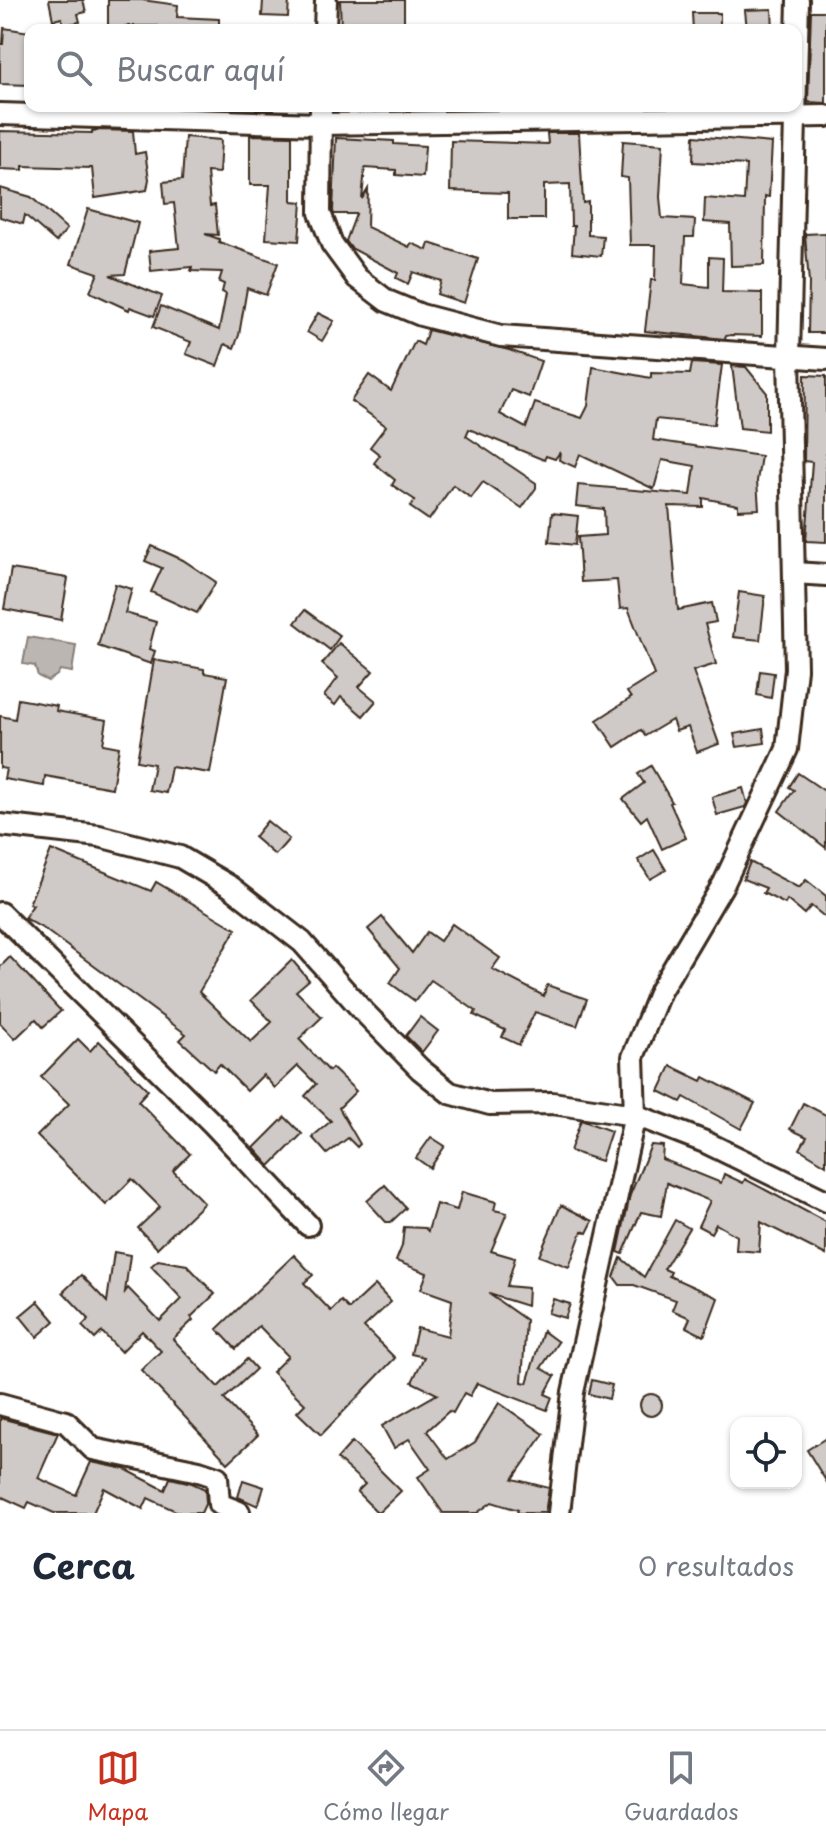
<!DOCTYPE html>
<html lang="es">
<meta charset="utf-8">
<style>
body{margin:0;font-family:"Playpen Sans",sans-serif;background:#f6f6f7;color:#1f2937}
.controls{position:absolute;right:24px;bottom:24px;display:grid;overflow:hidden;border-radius:16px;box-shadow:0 2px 6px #0004}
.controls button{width:72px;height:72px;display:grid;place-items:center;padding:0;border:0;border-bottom:2px solid #e0e1e3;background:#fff;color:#1f2937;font:40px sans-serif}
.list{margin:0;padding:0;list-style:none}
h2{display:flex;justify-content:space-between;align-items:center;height:104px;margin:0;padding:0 32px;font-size:34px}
h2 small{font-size:26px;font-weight:400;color:#747a83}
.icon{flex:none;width:44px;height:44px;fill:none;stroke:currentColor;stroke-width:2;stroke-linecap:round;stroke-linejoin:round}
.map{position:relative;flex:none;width:826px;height:1513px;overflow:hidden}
.search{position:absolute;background:#fff;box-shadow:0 2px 6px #0004;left:24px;right:24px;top:24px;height:88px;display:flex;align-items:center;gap:20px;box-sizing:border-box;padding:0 28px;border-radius:16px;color:#747a83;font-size:30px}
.sheet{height:216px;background:#fff}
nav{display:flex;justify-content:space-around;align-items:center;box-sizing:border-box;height:112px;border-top:2px solid #e0e1e3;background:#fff;font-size:22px;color:#747a83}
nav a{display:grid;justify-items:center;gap:4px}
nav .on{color:#c8321e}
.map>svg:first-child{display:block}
</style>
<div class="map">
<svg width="826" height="1513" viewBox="0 0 826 1513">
<rect width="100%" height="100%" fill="#fff"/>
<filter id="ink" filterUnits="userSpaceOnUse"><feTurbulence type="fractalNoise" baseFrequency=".0125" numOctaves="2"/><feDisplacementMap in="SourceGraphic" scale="16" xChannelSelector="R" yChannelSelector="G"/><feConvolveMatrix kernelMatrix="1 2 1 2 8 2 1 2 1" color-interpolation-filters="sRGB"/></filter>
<g filter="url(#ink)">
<polygon fill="#bcb6b3" stroke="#887e77" stroke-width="2" points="28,637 76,645 72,672 60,670 57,675 48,681 38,676 35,666 23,664"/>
<g fill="#cfcac7" stroke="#3b2a1e" stroke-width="2">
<polygon points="49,0 83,0 86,12 78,14 80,22 63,25 62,18 53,20"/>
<polygon points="108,0 142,0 178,5 177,17 219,19 219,30 158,30 158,26 125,26 125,30 108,30"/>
<polygon points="263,0 289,0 288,17 262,16"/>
<polygon points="340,0 404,0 404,30 341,30"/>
<polygon points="772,9 773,30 747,30 745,10"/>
<polygon points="811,11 826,11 826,103 808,102"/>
<polygon points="692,13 720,13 720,30 693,30"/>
<polygon points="4,28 30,32 30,85 0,84 0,44 3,44"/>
<polygon points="99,130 133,131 135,154 145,152 149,179 147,190 95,198 92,168 23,166 23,170 0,169 0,131 92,133 92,131"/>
<polygon points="547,133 579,133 583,203 588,202 588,235 603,236 601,256 572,253 574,226 571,226 570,184 544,185 544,219 508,219 508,193 450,191 451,141 548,144"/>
<polygon points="250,135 292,136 292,201 302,202 299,241 266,239 270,185 250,185"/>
<polygon points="694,136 772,143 769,197 765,196 764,265 731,266 730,224 704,222 705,198 744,201 746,165 693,162"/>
<polygon points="185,137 221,140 219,173 207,172 210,206 215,205 218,235 205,234 219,239 219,242 278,263 266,295 247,288 239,335 234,348 225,344 217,366 186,354 191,342 153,327 161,306 219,330 226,294 222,292 224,284 219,282 222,272 191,271 192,267 151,271 149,251 179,248 174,203 165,204 163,182 182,180"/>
<polygon points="336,138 394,141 394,144 425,146 423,177 396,175 396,170 365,168 362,199 368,189 367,227 409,247 411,243 427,250 429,243 478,259 464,303 437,294 441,281 413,272 408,284 396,278 398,273 351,248 346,241 356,214 334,214 333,211"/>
<polygon points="623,141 663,144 660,197 662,218 695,220 694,237 685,237 683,284 709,287 709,257 723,258 722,292 762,293 762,336 731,335 726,336 725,339 645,331 651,280 655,280 656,245 630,245 628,178 621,177"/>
<polygon points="0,188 31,197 67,229 56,242 25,215 23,224 0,217"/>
<polygon points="88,209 138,223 125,274 110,275 162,296 154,316 130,307 129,310 90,292 98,273 71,264"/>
<polygon points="826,233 826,333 808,333 809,283 805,234"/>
<polygon points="318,313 334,321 322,341 307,332"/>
<polygon points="428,330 509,350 541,361 529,397 511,390 500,414 526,428 535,403 582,418 588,406 593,367 651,378 651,373 690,374 692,363 722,365 714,425 656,419 653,440 761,456 757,481 759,509 738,510 738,505 703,498 703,507 669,506 678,610 712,603 716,622 705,624 716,664 693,671 719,744 697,752 688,727 676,731 672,720 645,736 641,730 615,747 597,720 631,698 627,692 654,675 628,608 620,609 617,580 581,582 578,537 605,535 604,509 576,506 578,485 691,495 695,466 662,460 654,489 580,454 575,467 559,460 560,452 555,459 546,456 544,460 469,429 466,436 536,483 536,488 522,508 483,482 471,498 453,485 429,520 410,507 415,500 392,485 395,480 374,463 380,455 370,447 386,426 351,401 369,375 391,391 415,341 423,345"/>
<polygon points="732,366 746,367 767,393 767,431 740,428"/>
<polygon points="805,375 826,376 826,542 806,541 812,462 804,461"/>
<polygon points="552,513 578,516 575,545 549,542"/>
<polygon points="152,546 183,560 216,582 197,613 151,592 162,568 145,561"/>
<polygon points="11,569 68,578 61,620 4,609"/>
<polygon points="115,584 132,589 125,613 156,622 149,649 155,651 151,664 98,646"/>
<polygon points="739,592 765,596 760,640 733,637"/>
<polygon points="305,610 340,636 330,650 295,623"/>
<polygon points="339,643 373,671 359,687 376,701 363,716 341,697 335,705 324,696 338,678 322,664"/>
<polygon points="154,660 204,669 204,673 227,677 210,773 171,767 166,793 149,790 154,764 137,761"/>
<polygon points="760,671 774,673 771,698 757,695"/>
<polygon points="18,699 57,706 56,711 107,720 103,744 119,747 112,788 45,776 44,786 4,779 6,769 0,768 0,716 15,719"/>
<polygon points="763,729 765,743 737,747 734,734"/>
<polygon points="651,766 672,802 670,803 686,838 662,849 647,816 641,821 623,799 644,783 638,774"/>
<polygon points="798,773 826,792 826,848 779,811 794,790 789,787"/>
<polygon points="743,788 747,803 745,807 717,815 712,797"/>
<polygon points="267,821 289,839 275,855 254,837"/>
<polygon points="51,850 151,891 156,882 236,929 199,992 251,1042 272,1022 251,1000 292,960 309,980 296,991 322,1017 299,1039 329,1071 332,1068 356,1091 339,1108 360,1144 357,1147 348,1138 327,1154 312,1137 331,1121 305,1096 316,1084 298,1066 275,1088 263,1075 247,1091 220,1064 214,1071 180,1040 186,1034 44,929 24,918 33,905 29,904"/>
<polygon points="654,850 666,870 650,879 638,860"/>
<polygon points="750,862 799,888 806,880 826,896 826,918 811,906 804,914 787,900 785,904 763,893 766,888 743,879"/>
<polygon points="382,917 412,953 427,932 440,941 452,924 500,958 492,969 544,996 547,985 587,999 577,1026 535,1012 519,1045 502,1037 505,1030 474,1015 476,1011 431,980 415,1001 390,983 400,968 368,929"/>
<polygon points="10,957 61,1011 43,1027 36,1019 15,1039 0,1023 0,967"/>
<polygon points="420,1017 438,1031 422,1052 406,1036"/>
<polygon points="78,1039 90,1051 99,1041 148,1090 138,1101 190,1154 173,1171 204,1203 157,1248 138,1228 160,1207 132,1179 106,1205 37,1136 69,1104 41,1077"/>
<polygon points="671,1066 702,1081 704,1077 755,1103 741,1129 684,1097 681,1102 659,1091"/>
<polygon points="803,1103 826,1115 826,1165 800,1149 807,1137 790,1129"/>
<polygon points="285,1117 302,1134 270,1166 254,1148"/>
<polygon points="581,1120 611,1131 601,1161 570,1151"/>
<polygon points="431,1137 445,1146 430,1168 416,1158"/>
<polygon points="651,1145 663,1146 662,1159 721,1183 724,1174 743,1183 745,1179 826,1222 826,1255 761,1222 759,1252 736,1250 737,1236 716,1224 711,1233 698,1226 710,1201 667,1183 661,1216 641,1212 623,1254 618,1252 630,1195"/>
<polygon points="385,1185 406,1208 391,1222 386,1222 367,1201"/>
<polygon points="462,1192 496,1202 494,1210 507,1213 491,1251 515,1258 507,1286 528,1288 527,1306 489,1294 526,1320 522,1382 527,1383 543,1331 558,1342 541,1368 555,1376 545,1394 552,1397 547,1410 477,1383 470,1396 464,1393 453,1413 449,1411 427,1431 448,1459 475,1442 499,1403 544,1434 513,1479 549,1488 545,1513 517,1513 518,1510 492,1502 477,1513 443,1513 418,1477 430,1469 409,1439 394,1448 382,1426 437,1394 412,1382 424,1357 411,1354 417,1328 448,1336 452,1300 421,1289 427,1273 396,1261 402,1246 404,1227 425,1228 428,1231 436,1204 457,1210"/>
<polygon points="561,1205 593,1221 587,1233 582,1231 569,1267 539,1256"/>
<polygon points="675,1220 689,1228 664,1269 671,1272 669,1276 718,1298 704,1336 686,1327 690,1318 672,1310 676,1300 634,1285 620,1285 614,1277 621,1258 644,1277"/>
<polygon points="114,1252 130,1255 125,1292 128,1288 160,1321 182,1299 151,1266 158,1260 187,1265 215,1294 191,1317 193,1320 173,1339 218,1387 247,1359 256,1369 224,1399 258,1435 228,1463 141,1370 161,1351 142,1331 121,1352 102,1332 95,1339 82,1326 89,1319 63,1292 81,1275 107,1302"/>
<polygon points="294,1255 313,1275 304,1283 331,1311 341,1301 349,1309 375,1285 391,1302 364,1327 395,1358 321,1435 297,1412 305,1404 272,1372 288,1356 259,1326 236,1349 217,1329"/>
<polygon points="553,1299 570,1304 565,1318 548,1313"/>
<polygon points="38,1301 55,1321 37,1337 20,1316"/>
<polygon points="592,1380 612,1385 609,1399 589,1394"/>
<circle cx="651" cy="1405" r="11"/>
<polygon points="0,1418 58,1433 38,1478 76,1495 91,1462 125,1469 165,1490 170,1478 192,1483 205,1489 206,1502 201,1513 180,1513 148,1498 143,1509 104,1488 93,1513 54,1513 29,1502 26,1508 0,1496"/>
<polygon points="826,1438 826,1481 807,1450"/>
<polygon points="352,1442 401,1491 378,1513 357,1492 365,1484 337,1459"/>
<polygon points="243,1480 264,1487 258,1506 238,1497"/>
</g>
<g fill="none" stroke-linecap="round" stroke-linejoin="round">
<defs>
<g id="minor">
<polyline points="325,30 326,0"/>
<polyline points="321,106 320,213 332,244 357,278 387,301 421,315 501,336 826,359"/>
<polyline points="0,114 320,124 826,116"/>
<polyline points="794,573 826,575"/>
<polyline points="0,825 99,836 180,857 231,887 302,942 362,1010 420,1069 450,1093 490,1104 552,1103 635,1115 705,1142 826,1201"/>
<polyline points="0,913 213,1124 308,1225"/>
<polyline points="0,1404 66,1422 93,1449 199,1471 217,1477 219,1504 239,1512"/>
<polyline points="559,1513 573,1392 635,1115 633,1057 660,991 724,883 787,749 796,669 789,356 798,0"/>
</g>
</defs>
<use href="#minor" stroke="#3b2a1e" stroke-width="26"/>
<use href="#minor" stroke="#fff" stroke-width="20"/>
</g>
</g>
</svg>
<div class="controls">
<button><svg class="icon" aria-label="locate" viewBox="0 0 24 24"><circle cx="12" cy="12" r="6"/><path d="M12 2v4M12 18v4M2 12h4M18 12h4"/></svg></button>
</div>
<div class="search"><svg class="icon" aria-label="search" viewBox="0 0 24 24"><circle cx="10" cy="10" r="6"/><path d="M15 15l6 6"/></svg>Buscar aquí</div>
</div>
<section class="sheet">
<h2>Cerca<small>0 resultados</small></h2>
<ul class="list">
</ul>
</section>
<nav>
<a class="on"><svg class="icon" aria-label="map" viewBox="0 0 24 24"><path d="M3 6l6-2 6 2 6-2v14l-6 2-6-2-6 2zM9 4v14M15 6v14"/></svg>Mapa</a>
<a><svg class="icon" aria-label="directions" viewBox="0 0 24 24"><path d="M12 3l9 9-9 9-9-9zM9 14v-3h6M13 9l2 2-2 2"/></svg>Cómo llegar</a>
<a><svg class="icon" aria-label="saved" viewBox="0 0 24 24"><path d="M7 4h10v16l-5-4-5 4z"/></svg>Guardados</a>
</nav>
